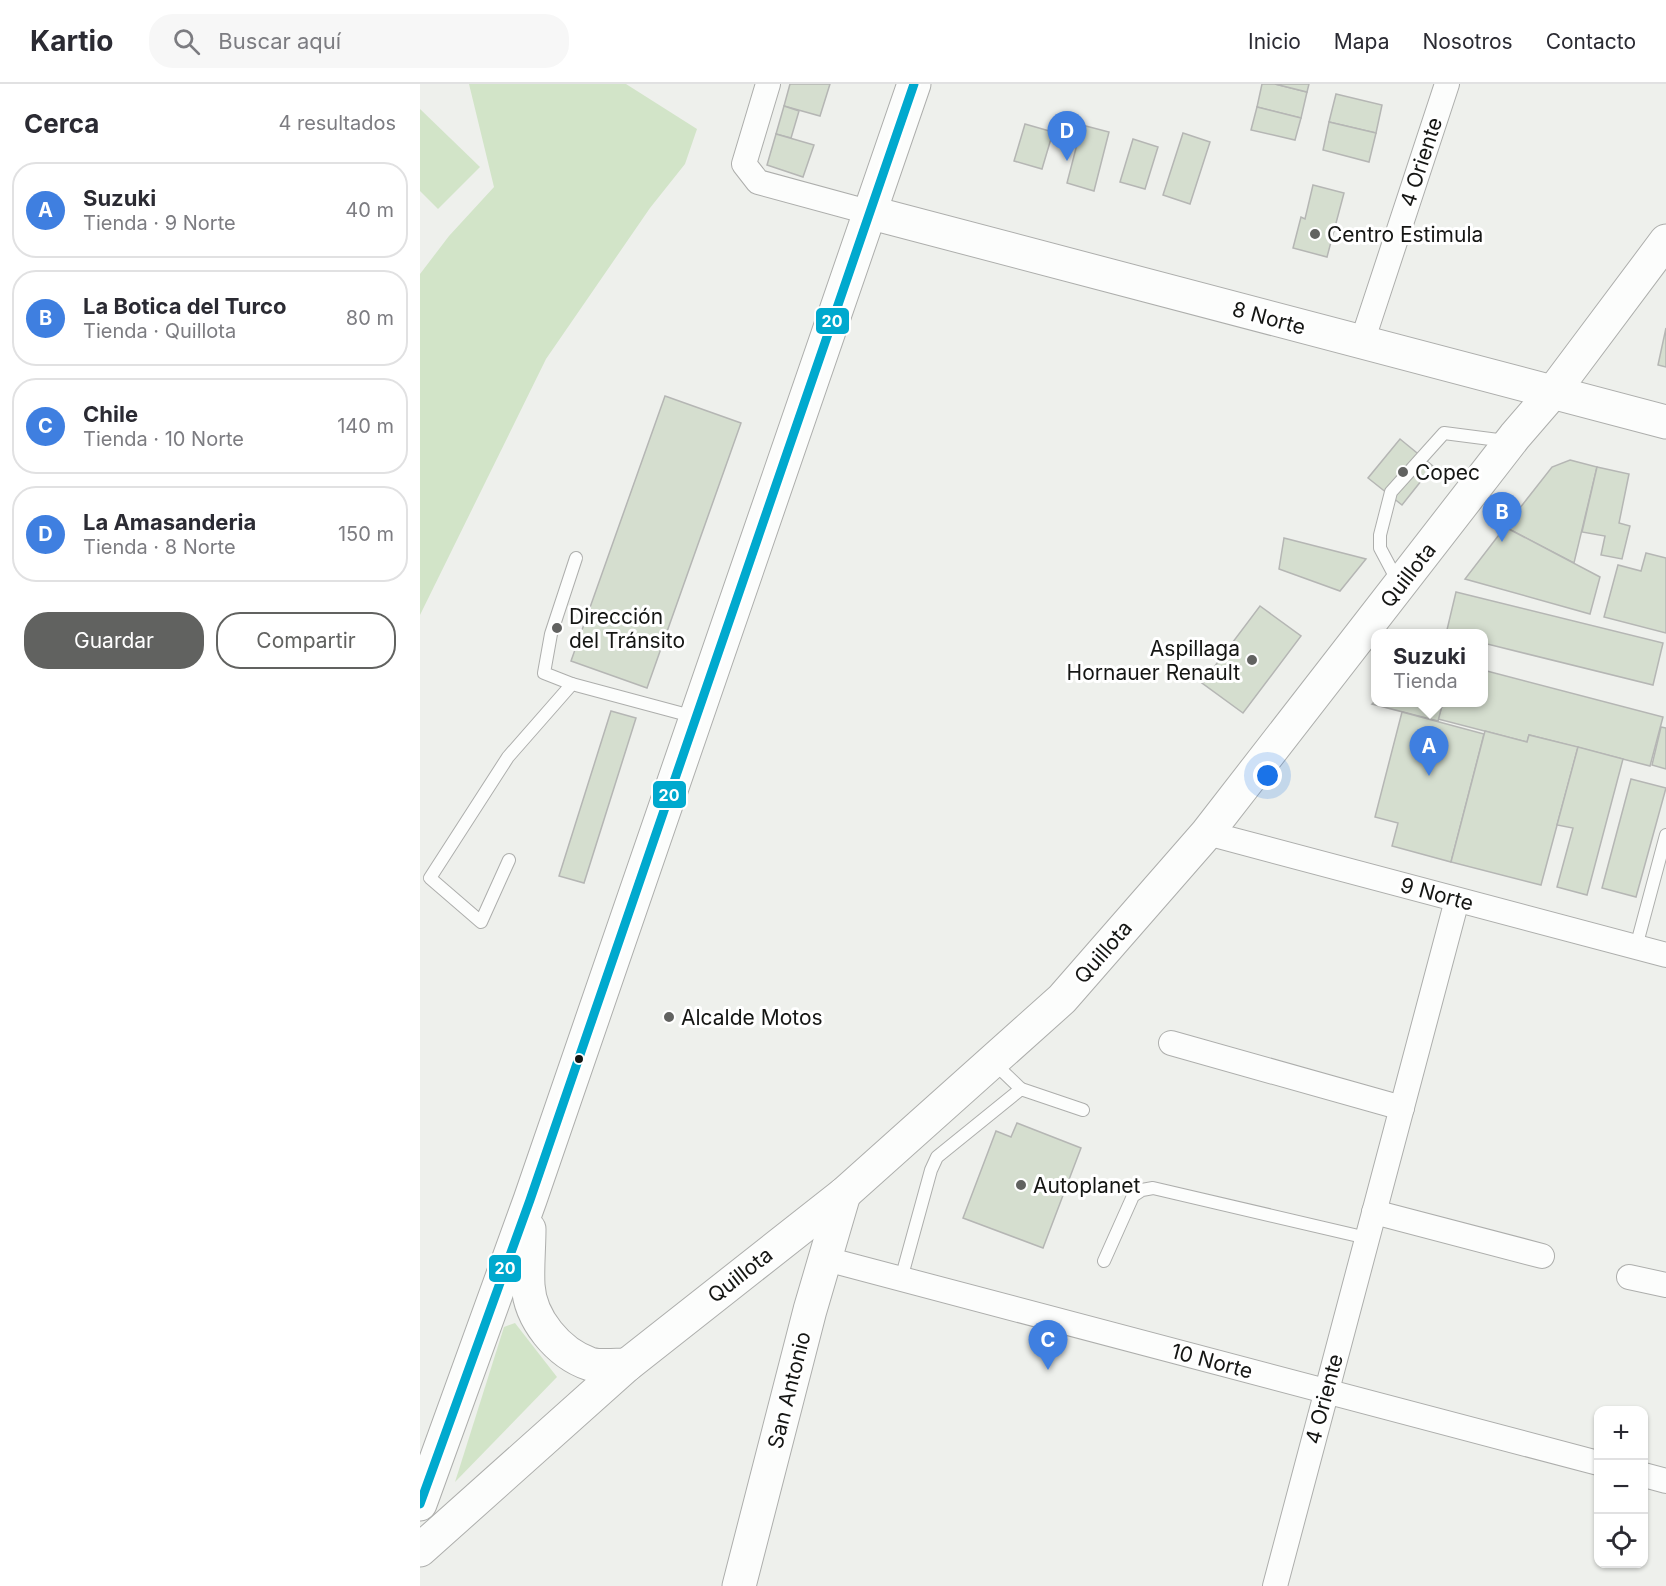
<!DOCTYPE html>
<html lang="es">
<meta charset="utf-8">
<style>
body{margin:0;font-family:Inter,sans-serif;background:#f7f7f7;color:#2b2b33}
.controls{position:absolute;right:18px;bottom:18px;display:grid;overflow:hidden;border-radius:12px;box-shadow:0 2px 4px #0004}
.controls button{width:54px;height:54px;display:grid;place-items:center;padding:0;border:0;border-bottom:2px solid #e1e1e2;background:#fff;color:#2b2b33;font:30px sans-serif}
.you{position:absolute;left:848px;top:692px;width:21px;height:21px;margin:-15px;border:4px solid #fff;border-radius:50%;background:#1a73e8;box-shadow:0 0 0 9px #1a73e833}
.badge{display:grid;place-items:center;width:39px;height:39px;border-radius:50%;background:#616260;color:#fff;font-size:20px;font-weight:700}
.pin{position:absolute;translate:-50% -50px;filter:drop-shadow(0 2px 3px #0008)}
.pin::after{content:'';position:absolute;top:32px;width:21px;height:18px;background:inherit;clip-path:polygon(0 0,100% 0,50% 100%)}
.popup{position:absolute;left:951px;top:545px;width:117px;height:78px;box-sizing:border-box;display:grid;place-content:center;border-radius:12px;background:#fff;filter:drop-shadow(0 2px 4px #0005);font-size:20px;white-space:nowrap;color:#7c7c81}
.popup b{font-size:22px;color:#2b2b33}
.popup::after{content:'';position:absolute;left:50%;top:100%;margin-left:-12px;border:12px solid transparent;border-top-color:#fff}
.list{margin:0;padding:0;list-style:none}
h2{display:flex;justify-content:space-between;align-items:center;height:78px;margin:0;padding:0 24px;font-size:26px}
h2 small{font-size:20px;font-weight:400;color:#7c7c81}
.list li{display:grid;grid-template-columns:39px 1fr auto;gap:18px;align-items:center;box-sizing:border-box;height:96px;margin:0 12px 12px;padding:0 12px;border:2px solid #e1e1e2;border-radius:24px}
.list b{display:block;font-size:22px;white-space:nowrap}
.list p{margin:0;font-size:20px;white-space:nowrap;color:#7c7c81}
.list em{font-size:20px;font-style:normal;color:#7c7c81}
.actions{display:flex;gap:12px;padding:18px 24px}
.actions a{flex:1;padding:14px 0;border:2px solid #616260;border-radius:24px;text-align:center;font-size:21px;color:#616260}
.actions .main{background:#616260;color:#fff}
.icon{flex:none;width:33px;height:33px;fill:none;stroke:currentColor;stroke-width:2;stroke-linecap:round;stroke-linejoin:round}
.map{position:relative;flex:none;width:1246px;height:1502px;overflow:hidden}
header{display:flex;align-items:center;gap:36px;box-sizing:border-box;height:84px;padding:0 30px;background:#fff;border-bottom:2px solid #e1e1e2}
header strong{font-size:28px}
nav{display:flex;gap:33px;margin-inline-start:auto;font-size:21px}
.search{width:420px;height:54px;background:#f7f7f7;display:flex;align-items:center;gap:15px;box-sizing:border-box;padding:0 21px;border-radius:24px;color:#7c7c81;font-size:22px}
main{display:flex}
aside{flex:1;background:#fff}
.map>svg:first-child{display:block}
</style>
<header>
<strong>Kartio</strong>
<div class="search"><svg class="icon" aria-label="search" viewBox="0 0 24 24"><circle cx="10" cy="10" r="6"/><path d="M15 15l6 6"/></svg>Buscar aquí</div>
<nav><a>Inicio</a><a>Mapa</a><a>Nosotros</a><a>Contacto</a></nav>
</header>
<main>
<aside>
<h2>Cerca<small>4 resultados</small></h2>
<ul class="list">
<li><span class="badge" style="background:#3f7fe0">A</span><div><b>Suzuki</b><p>Tienda · 9 Norte</p></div><em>40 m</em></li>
<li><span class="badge" style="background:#3f7fe0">B</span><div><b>La Botica del Turco</b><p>Tienda · Quillota</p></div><em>80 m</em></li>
<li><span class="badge" style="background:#3f7fe0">C</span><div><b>Chile</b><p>Tienda · 10 Norte</p></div><em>140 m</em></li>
<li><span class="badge" style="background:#3f7fe0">D</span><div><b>La Amasanderia</b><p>Tienda · 8 Norte</p></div><em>150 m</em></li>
</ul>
<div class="actions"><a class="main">Guardar</a><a>Compartir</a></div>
</aside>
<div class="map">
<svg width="1246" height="1502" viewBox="0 0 1246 1502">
<rect width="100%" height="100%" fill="#eef0ec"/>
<g fill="#d2e4c8">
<polygon points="49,0 206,0 277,45 265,80 230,124 126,275 0,531 0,190 29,152 74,103"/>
<polygon points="0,25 60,83 18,125 0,107"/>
<polygon points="95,1239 137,1293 35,1398 84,1243"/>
</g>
<g fill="#d5decf" stroke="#b5b6b4" stroke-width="1.5">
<polygon points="370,0 410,0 400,32 364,22"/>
<polygon points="842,0 855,0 887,8 881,34 837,23"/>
<polygon points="855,0 889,0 887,8"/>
<polygon points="916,10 962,21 956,49 909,38"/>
<polygon points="364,22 379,27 371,54 356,50"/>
<polygon points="837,23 881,34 875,56 831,46"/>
<polygon points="909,38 956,49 949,78 903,66"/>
<polygon points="605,40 633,48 622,85 594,77"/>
<polygon points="662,41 689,48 674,107 647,99"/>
<polygon points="763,49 790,58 770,120 743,111"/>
<polygon points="356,50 394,61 383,93 347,81"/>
<polygon points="713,55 738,63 725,105 700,98"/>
<polygon points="893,101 924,109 907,173 873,164 881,133 885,135"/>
<polygon points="1246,244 1246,283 1238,281"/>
<polygon points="245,312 321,339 227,604 151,577"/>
<polygon points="980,355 1013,382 982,421 948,394"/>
<polygon points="1150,376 1177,383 1154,479 1085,443 1132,383"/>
<polygon points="1177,383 1209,390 1199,439 1210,442 1202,475 1181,471 1185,452 1162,448"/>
<polygon points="1085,443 1180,493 1170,530 1045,495"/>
<polygon points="864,454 946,475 920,507 859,485"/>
<polygon points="1226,469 1246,474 1246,549 1184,533 1198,481 1221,487"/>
<polygon points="1036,508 1243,559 1233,601 1063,559 1063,550 1026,550"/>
<polygon points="840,522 881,552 823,629 782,599"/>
<polygon points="1063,586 1243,633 1230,682 1109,651 1107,658 1018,635 1023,618 1063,618"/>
<polygon points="955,617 955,618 1023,618 1018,637 952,620"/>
<polygon points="191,627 216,634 164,799 139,792"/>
<polygon points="982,628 1064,650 1031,778 972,762 978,739 955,733"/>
<polygon points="1241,643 1246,644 1246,685 1232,681"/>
<polygon points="1065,647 1107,658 1109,651 1158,663 1121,801 1031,778"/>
<polygon points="1158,663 1203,675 1167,811 1137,803 1153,744 1137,741"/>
<polygon points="1211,695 1246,704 1216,813 1182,804"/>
<polygon points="597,1039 661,1064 623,1164 543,1134 576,1047 591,1053"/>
</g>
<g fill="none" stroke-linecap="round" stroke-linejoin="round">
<defs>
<g id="lane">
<polyline points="978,498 960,464 960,451 971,408 1024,349 1086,357"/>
<polyline points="152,600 124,589 131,550 156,474"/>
<polyline points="89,776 61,838 10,794 88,673 152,600 275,633"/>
<polyline points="1216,863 1246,751"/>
<polyline points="573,978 601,1005"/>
<polyline points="684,1177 713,1112 722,1106 733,1104 947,1154"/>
<polyline points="481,1195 511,1086 517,1073 601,1005 663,1026"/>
</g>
<g id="street">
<polyline points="348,0 324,80 338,98 452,129"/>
<polyline points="942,258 1027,0"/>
<polyline points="787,749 1246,871"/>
<polyline points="751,959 982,1024"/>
<polyline points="954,1128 1122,1172"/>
<polyline points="406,1175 1178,1379"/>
<polyline points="1209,1193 1246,1201"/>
<polyline points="1224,1391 1246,1397"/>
<polyline points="855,1502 1037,816"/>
</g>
<g id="secondary">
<polyline points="452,129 1246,338"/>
<path d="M109,1145C109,1163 107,1182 108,1201C110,1235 138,1269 170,1280C180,1283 196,1281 207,1281"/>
<polyline points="0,1420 110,1116 494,0"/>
<polyline points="0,1466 207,1281 424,1110 642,915 787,749 1095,352 1133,308 1246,157"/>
<polyline points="319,1502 390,1226 424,1110"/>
</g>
</defs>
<use href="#lane" stroke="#adaeac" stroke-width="14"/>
<use href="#street" stroke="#adaeac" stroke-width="26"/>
<use href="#secondary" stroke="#adaeac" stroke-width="35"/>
<use href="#lane" stroke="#fcfdfc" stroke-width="12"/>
<use href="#street" stroke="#fcfdfc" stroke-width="24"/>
<use href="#secondary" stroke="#fcfdfc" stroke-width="33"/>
<defs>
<polyline id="bus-1" points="0,1420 110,1116 494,0"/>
</defs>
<use href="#bus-1" stroke="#fff" stroke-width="14"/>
<use href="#bus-1" stroke="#00a9ce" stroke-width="9"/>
</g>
<g fill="#616260" stroke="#fff" stroke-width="2">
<circle cx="895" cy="150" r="6"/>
<circle cx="983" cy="388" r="6"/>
<circle cx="137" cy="544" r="6"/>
<circle cx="832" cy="576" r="6"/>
<circle cx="249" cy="933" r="6"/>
<circle cx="601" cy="1101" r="6"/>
</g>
<circle fill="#151614" stroke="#fff" stroke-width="2" cx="159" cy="975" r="5"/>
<g text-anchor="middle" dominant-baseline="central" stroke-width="6" stroke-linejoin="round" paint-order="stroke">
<g font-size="21" fill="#151614" stroke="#fff">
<text transform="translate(1001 78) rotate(-72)">4 Oriente</text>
<text transform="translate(849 234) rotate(15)">8 Norte</text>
<text transform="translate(988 491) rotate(-52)">Quillota</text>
<text transform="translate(1017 810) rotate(15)">9 Norte</text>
<text transform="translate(683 868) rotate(-49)">Quillota</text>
<text transform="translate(320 1191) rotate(-38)">Quillota</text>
<text transform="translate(792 1277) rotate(15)">10 Norte</text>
<text transform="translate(369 1306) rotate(-76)">San Antonio</text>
<text transform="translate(904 1315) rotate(-75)">4 Oriente</text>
</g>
<g font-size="21" fill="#151614" stroke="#fff" text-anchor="start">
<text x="907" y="150">Centro Estimula</text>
<text x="995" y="388">Copec</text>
<text x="149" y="532">Dirección<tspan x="149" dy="24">del Tránsito</tspan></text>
<text x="820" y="564" text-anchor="end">Aspillaga<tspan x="820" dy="24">Hornauer Renault</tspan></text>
<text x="261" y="933">Alcalde Motos</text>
<text x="613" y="1101">Autoplanet</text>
</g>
</g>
<g stroke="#fff" stroke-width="2">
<rect x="395" y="223" width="35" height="28" rx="6" fill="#00a9ce"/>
<rect x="232" y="696" width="35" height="29" rx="6" fill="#00a9ce"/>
<rect x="68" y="1170" width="34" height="29" rx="6" fill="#00a9ce"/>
</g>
<g font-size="16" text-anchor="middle" font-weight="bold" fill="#fff">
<text x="412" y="243">20</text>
<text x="249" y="717">20</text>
<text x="85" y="1190">20</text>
</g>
</svg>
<div class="controls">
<button>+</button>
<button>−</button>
<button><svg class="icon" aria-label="locate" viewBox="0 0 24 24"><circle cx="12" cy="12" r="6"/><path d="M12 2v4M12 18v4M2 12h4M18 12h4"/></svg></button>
</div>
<div class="you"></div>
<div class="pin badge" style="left:1009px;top:692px;background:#3f7fe0">A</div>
<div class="popup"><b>Suzuki</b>Tienda</div>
<div class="pin badge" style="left:1082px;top:458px;background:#3f7fe0">B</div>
<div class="pin badge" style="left:628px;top:1286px;background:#3f7fe0">C</div>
<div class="pin badge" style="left:647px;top:77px;background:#3f7fe0">D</div>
</div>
</main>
